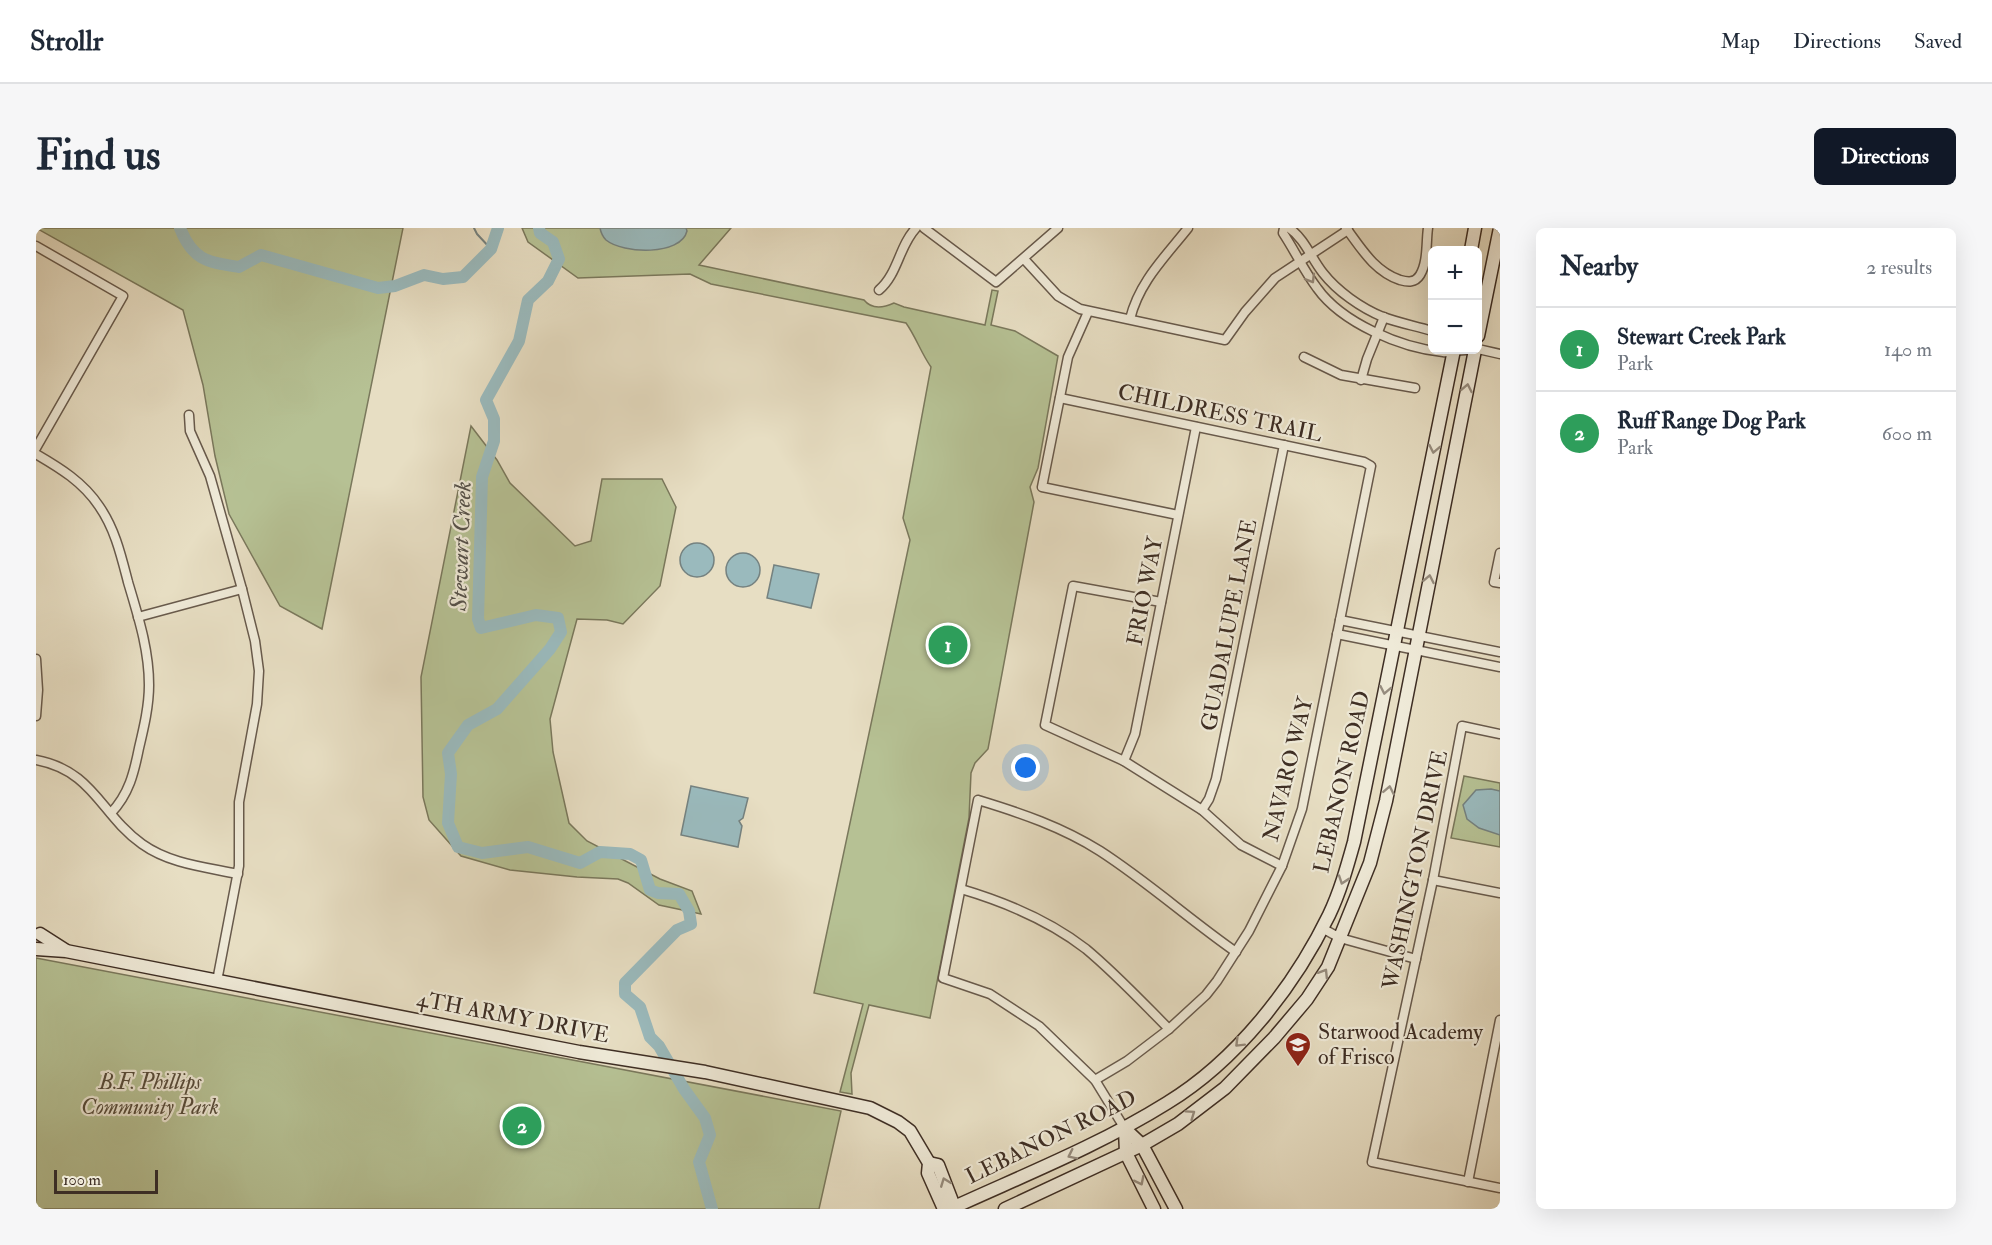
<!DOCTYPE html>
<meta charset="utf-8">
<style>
body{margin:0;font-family:"IM FELL Double Pica",serif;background:#f6f6f7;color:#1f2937}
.controls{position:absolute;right:18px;top:18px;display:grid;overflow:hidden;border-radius:9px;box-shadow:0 6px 24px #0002}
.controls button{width:54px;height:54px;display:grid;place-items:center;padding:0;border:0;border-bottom:2px solid #e0e1e3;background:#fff;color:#1f2937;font:30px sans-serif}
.scale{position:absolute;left:18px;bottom:15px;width:104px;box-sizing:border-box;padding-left:6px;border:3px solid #3e2e24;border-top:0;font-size:16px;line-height:21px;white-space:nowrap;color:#3e2e24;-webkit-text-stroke:4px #efead8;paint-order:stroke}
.you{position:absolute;left:990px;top:540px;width:21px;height:21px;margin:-15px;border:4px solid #fff;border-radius:50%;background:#1a73e8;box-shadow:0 0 0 9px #1a73e833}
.badge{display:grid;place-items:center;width:39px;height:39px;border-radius:50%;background:#111827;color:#fff;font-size:20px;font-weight:700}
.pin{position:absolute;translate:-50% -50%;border:3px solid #fff;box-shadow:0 2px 6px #0006}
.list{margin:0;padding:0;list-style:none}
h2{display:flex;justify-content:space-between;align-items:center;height:78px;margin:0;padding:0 24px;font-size:26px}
h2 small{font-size:20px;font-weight:400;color:#747a83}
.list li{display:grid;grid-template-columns:39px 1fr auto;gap:18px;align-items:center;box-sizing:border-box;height:84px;padding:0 24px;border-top:2px solid #e0e1e3}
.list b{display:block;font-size:22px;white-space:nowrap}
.list p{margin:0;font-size:20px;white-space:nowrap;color:#747a83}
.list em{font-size:20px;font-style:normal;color:#747a83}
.map{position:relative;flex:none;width:1464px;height:981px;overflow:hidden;border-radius:9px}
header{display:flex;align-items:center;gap:36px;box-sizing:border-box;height:84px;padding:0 30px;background:#fff;border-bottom:2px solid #e0e1e3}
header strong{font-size:28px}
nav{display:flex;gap:33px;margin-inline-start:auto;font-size:21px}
.intro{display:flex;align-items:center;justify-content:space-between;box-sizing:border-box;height:144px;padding:0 36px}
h1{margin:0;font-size:42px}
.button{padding:15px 27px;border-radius:9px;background:#111827;color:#fff;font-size:21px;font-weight:700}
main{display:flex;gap:36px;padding:0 36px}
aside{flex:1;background:#fff;border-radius:9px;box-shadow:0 6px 24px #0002}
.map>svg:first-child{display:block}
</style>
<header>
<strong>Strollr</strong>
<nav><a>Map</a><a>Directions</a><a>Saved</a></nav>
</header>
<div class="intro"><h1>Find us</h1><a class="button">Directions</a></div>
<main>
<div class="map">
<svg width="1464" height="981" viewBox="0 0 1464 981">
<rect width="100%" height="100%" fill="#e7dec3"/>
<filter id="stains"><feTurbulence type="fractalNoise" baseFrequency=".00333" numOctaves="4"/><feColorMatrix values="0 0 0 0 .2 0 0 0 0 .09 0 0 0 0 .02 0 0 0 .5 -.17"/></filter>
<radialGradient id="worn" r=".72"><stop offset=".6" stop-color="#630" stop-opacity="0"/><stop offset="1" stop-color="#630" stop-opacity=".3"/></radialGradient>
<g fill="#b6c194" stroke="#7a785c" stroke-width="1.5">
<polygon points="0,0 367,0 286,401 244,378 193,286 179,228 167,157 147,82"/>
<path d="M486,0H695L663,37L828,72C836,82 847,80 858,75L868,79L949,97L956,62L962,63L955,97L979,103L1022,128L1002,240L994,259L998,274L952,521L939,535L935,545L933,590L894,790L833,777L815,845L816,866L804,864L827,776L778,765L874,312L867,290L895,139C885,125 880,109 870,95L675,56L654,46L542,50L492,14Z"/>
<polygon points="435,198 461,232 474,255 539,318 555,313 566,251 626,251 640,279 624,358 587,396 571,392 541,391 514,491 517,524 533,595 551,613 624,651 656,663 665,686 623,677 592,655 582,651 541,649 474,642 425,628 393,592 387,569 385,449"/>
<polygon points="1428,548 1464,555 1464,619 1415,610"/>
<polygon points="0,730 805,883 783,981 0,981"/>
</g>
<g fill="#9ababd" stroke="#758280" stroke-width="1.5">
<path d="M564,0H650L651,3C645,28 587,26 570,12C567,9 565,5 564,0Z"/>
<circle cx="661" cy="332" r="17"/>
<circle cx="707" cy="342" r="17"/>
<polygon points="738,337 783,346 775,380 731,370"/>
<polygon points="655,558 712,570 707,590 703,593 706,598 702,619 645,607"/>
<polygon points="1455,561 1464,563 1464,607 1443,600 1431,591 1427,577 1440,562"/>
</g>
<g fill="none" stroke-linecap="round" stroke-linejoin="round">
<polyline stroke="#758280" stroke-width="2" points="438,0 441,6 455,21"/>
<g stroke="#9ababd" stroke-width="12">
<path d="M144,0C157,33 172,34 203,39L225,27L342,60L359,58L388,47L407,51L427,49L455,21L462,0"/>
<polyline points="503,0 504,5 517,14 523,31 512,53 492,72 483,113 450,172 458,191 458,213 446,249 442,391 445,400 500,387 522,390 525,404 514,421 461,481 432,497 412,525 415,546 412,595 422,619 446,625 492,619 544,635 564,624 594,626 605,632 614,662 622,665 643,666 653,683 655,696 641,702 589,755 589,766 604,779 614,809 623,818 648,861 669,890 674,907 663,934 676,981"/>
</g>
<defs>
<g id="street">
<polyline points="888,0 960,54 1022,0"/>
<path d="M1248,0L1247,5C1259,23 1268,43 1281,60C1306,95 1365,120 1407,124C1414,125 1422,122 1430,122"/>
<path d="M1253,0C1269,11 1275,30 1287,45C1301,63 1325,80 1347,89C1363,95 1380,98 1396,103"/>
<path d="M1310,0C1325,20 1338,43 1364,52C1372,54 1379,55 1384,47C1392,34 1390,14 1392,0"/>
<polyline points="0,18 87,68 0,220"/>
<polyline points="988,31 1022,68 1044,81 1189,112 1209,84 1239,50 1312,2"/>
<path d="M843,62C862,46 863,18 880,0"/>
<polyline points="1052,84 1032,129 1006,259 1142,287"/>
<path d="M1094,91C1103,54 1129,29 1152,0"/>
<polyline points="1442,121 1464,126"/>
<polyline points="1268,129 1305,147 1379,160"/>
<polyline points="1325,152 1331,131 1348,89"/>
<polyline points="1024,170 1328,234 1335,238 1266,581 1246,638 1213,703 1181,753 1170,767 1133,801 1091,833 1059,852"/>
<polyline points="153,187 154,203 174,248 206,361 219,413 223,443 221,476 203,574 203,638 181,753"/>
<path d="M0,226C24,240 47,254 63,278C79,301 85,327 92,354C102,388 113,421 113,457C113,478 108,499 103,520C98,545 93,566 75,585"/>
<polyline points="1464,325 1458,354 1464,355"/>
<polyline points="1125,374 1037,358 1009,497 1088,533 1166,582 1205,617 1246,638"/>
<polyline points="102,389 206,361"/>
<polyline points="1304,392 1464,424"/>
<polyline points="1301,406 1464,439"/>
<polyline points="0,431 2,462 0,488"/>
<polyline points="1464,506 1426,498 1397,652 1336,934 1464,960"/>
<path d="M0,532C58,543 64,586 106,616C134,636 169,639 202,646"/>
<polyline points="1088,533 1099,506 1160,199"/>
<polyline points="1166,582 1173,571 1180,551 1248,217"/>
<polyline points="1397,652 1464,665"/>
<path d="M925,661C969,674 1014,693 1050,721C1080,746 1106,774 1133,801"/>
<polyline points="1286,700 1304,710 1380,731"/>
<path d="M1089,901L1059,852L1003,798L954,766L907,750L942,572C985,585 1026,599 1064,623C1112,654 1154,692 1200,724"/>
<polyline points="1432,954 1464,792"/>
</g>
<g id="secondary">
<polyline points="1435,22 1439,0"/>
<polyline points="1442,108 1464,0"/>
<polyline points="4,706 29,722"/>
<polyline points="0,721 30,723 543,824 669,844 834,880 862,894 874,903 893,935 892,945 908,981"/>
<polyline points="1089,901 1106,917 1140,981"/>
<polyline points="1089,901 1090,925 1118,981"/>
<polyline points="893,935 902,937 919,981"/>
<path d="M914,981C988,947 1062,918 1131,875C1200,833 1258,759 1293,687C1304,664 1311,639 1318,614L1418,122"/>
<polyline points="969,981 1106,917 1142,896 1189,860 1238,810 1271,771 1292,739 1334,635 1350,573 1439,122"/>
</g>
</defs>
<use href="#street" stroke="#685a4c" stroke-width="11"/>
<use href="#secondary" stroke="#3e2e24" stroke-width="15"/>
<use href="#street" stroke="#efead8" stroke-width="8"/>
<use href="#secondary" stroke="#efead8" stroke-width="12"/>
</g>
<defs><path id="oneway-chevron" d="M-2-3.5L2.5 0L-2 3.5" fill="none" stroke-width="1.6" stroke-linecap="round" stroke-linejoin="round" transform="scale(1.5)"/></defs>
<g stroke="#968c7e">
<use href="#oneway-chevron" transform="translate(1275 51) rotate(59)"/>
<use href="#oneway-chevron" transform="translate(1431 160) rotate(-79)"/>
<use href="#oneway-chevron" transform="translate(1398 221) rotate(101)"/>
<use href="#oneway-chevron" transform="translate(1393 351) rotate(-79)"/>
<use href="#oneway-chevron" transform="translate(1349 462) rotate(101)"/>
<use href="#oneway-chevron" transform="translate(1353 562) rotate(-79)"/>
<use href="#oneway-chevron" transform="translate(1307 652) rotate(109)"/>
<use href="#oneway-chevron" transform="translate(1288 745) rotate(-58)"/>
<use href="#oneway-chevron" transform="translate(1203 815) rotate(135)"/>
<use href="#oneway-chevron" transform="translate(1155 886) rotate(-35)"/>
<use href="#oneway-chevron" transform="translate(1036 927) rotate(154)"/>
<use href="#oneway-chevron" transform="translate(1104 953) rotate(63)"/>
<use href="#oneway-chevron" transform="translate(909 954) rotate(-111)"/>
</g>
<defs>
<symbol id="school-pin" viewBox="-11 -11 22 30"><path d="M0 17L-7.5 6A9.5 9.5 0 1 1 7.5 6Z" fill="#8f2418" stroke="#efead8"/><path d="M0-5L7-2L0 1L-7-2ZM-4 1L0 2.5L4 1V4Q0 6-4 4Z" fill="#fff"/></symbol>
</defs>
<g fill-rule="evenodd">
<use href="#school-pin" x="1247" y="802" width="30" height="40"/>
</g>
<g text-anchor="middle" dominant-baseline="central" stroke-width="4.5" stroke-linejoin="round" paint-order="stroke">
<g font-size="22" fill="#3e2e24" stroke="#efead8">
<text transform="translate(1184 185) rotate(12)">CHILDRESS TRAIL</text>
<text transform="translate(1109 363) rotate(-79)">FRIO WAY</text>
<text transform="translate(1193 397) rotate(-79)">GUADALUPE LANE</text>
<text transform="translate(1252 541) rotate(-76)">NAVARO WAY</text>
<text transform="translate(1306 554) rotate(-77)">LEBANON ROAD</text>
<text transform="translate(1379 642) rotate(-78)">WASHINGTON DRIVE</text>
<text transform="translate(477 789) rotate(11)">4TH ARMY DRIVE</text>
<text transform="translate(1015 909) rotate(-26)">LEBANON ROAD</text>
</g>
<g font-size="22" fill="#3e2e24" stroke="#efead8" text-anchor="start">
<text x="1282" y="804">Starwood Academy<tspan x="1282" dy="25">of Frisco</tspan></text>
</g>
<g font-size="22" font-style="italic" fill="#564b3a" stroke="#efead8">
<text x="114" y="854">B.F. Phillips<tspan x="114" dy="25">Community Park</tspan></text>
</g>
<g font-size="24" font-style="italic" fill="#55514a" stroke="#efead8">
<text transform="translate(425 318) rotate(-88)">Stewart Creek</text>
</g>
</g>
<rect width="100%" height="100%" filter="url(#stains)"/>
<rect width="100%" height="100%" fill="url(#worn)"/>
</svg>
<div class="controls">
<button>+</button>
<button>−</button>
</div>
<div class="scale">100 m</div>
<div class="you"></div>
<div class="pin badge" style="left:912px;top:417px;background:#2e9e5b">1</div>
<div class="pin badge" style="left:486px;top:898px;background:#2e9e5b">2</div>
</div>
<aside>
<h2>Nearby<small>2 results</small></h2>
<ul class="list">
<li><span class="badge" style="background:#2e9e5b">1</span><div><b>Stewart Creek Park</b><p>Park</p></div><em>140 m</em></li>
<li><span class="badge" style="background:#2e9e5b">2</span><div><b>Ruff Range Dog Park</b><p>Park</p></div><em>600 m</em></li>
</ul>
</aside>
</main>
